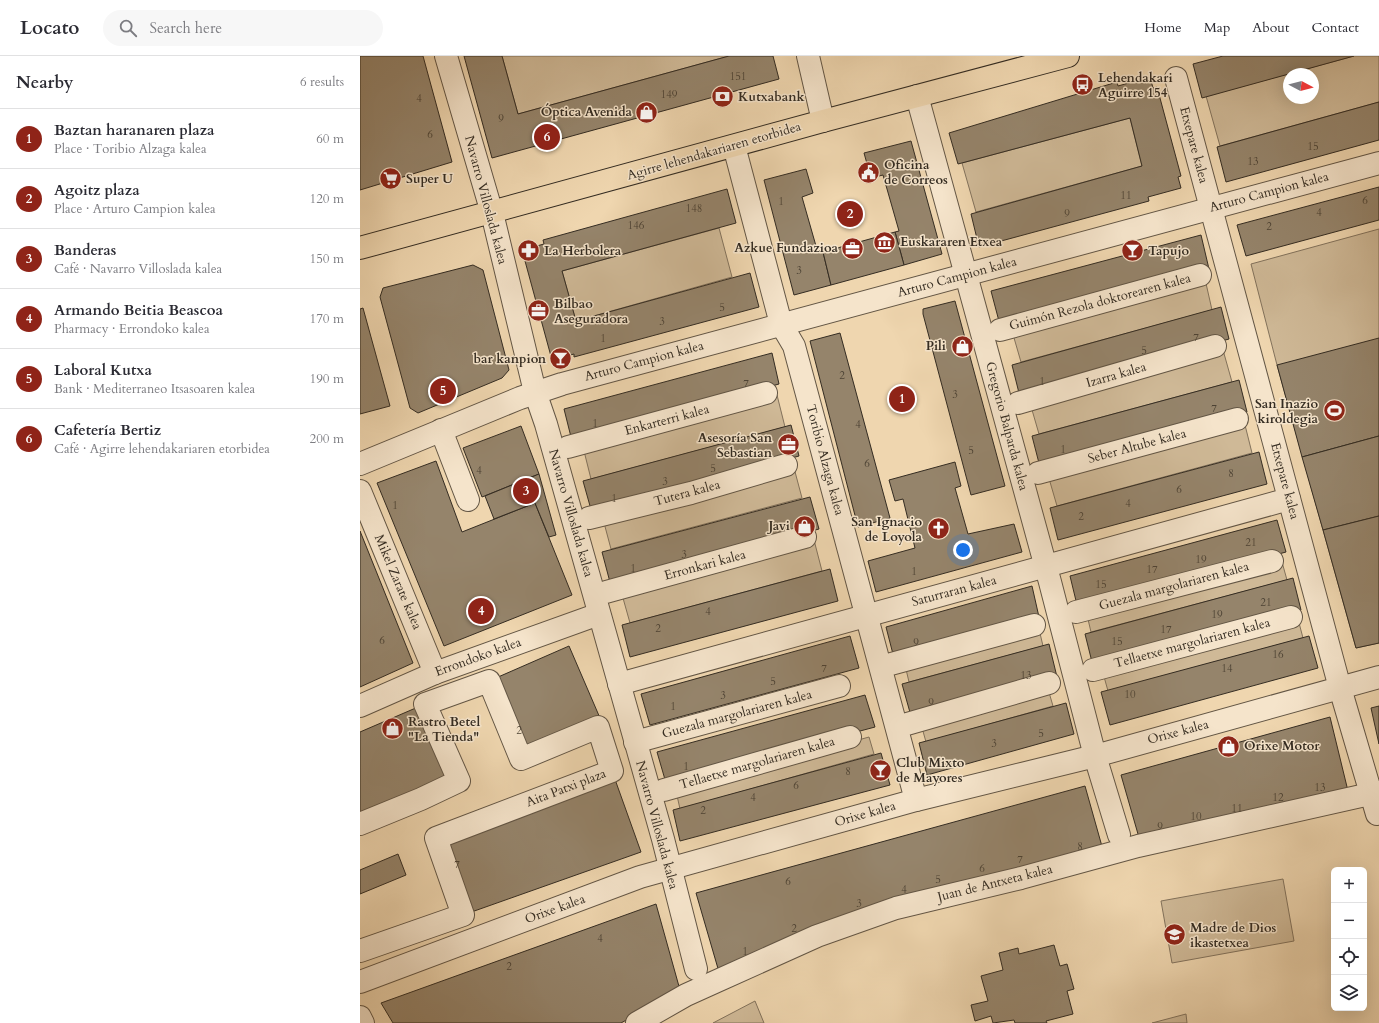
<!DOCTYPE html>
<meta charset="utf-8">
<style>
body{margin:0;font-family:Cardo,serif;background:#f7f7f7;color:#2b2b33}
.controls{position:absolute;right:12px;bottom:12px;display:grid;overflow:hidden;border-radius:6px;box-shadow:0 4px 16px #0002}
.controls button{width:36px;height:36px;display:grid;place-items:center;padding:0;border:0;border-bottom:1px solid #e1e1e2;background:#fff;color:#2b2b33;font:20px sans-serif}
.compass{position:absolute;left:923px;top:12px;width:36px;height:36px;border-radius:50%;background:#fff;box-shadow:0 4px 16px #0002;rotate:97deg}
.you{position:absolute;left:603px;top:494px;width:14px;height:14px;margin:-10px;border:3px solid #fff;border-radius:50%;background:#1a73e8;box-shadow:0 0 0 6px #1a73e833}
.badge{display:grid;place-items:center;width:26px;height:26px;border-radius:50%;background:#8f2418;color:#fff;font-size:13px;font-weight:700}
.pin{position:absolute;translate:-50% -50%;border:2px solid #fff;box-shadow:0 1px 4px #0006}
.list{margin:0;padding:0;list-style:none}
h2{display:flex;justify-content:space-between;align-items:center;height:52px;margin:0;padding:0 16px;font-size:17px}
h2 small{font-size:13px;font-weight:400;color:#7c7c81}
.list li{display:grid;grid-template-columns:26px 1fr auto;gap:12px;align-items:center;box-sizing:border-box;height:60px;padding:0 16px;border-top:1px solid #e1e1e2}
.list b{display:block;font-size:15px;white-space:nowrap}
.list p{margin:0;font-size:13px;white-space:nowrap;color:#7c7c81}
.list em{font-size:13px;font-style:normal;color:#7c7c81}
.icon{flex:none;width:22px;height:22px;fill:none;stroke:currentColor;stroke-width:2;stroke-linecap:round;stroke-linejoin:round}
.map{position:relative;flex:none;width:1019px;height:967px;overflow:hidden}
header{display:flex;align-items:center;gap:24px;box-sizing:border-box;height:56px;padding:0 20px;background:#fff;border-bottom:1px solid #e1e1e2}
header strong{font-size:19px}
nav{display:flex;gap:22px;margin-inline-start:auto;font-size:14px}
.search{width:280px;height:36px;background:#f7f7f7;display:flex;align-items:center;gap:10px;box-sizing:border-box;padding:0 14px;border-radius:22px;color:#7c7c81;font-size:15px}
main{display:flex}
aside{flex:1;background:#fff}
.map>svg:first-child{display:block}
</style>
<header>
<strong>Locato</strong>
<div class="search"><svg class="icon" aria-label="search" viewBox="0 0 24 24"><circle cx="10" cy="10" r="6"/><path d="M15 15l6 6"/></svg>Search here</div>
<nav><a>Home</a><a>Map</a><a>About</a><a>Contact</a></nav>
</header>
<main>
<aside>
<h2>Nearby<small>6 results</small></h2>
<ul class="list">
<li><span class="badge">1</span><div><b>Baztan haranaren plaza</b><p>Place · Toribio Alzaga kalea</p></div><em>60 m</em></li>
<li><span class="badge">2</span><div><b>Agoitz plaza</b><p>Place · Arturo Campion kalea</p></div><em>120 m</em></li>
<li><span class="badge">3</span><div><b>Banderas</b><p>Café · Navarro Villoslada kalea</p></div><em>150 m</em></li>
<li><span class="badge">4</span><div><b>Armando Beitia Beascoa</b><p>Pharmacy · Errondoko kalea</p></div><em>170 m</em></li>
<li><span class="badge">5</span><div><b>Laboral Kutxa</b><p>Bank · Mediterraneo Itsasoaren kalea</p></div><em>190 m</em></li>
<li><span class="badge">6</span><div><b>Cafetería Bertiz</b><p>Café · Agirre lehendakariaren etorbidea</p></div><em>200 m</em></li>
</ul>
</aside>
<div class="map">
<svg width="1019" height="967" viewBox="0 0 1019 967">
<rect width="100%" height="100%" fill="#efd6af"/>
<filter id="stains"><feTurbulence type="fractalNoise" baseFrequency=".005" numOctaves="4"/><feColorMatrix values="0 0 0 0 .2 0 0 0 0 .09 0 0 0 0 .02 0 0 0 .5 -.17"/></filter>
<radialGradient id="worn" r=".72"><stop offset=".6" stop-color="#630" stop-opacity="0"/><stop offset="1" stop-color="#630" stop-opacity=".3"/></radialGradient>
<g fill="#cfb997" stroke="#82725c" fill-rule="evenodd">
<polygon points="142,0 369,0 158,58"/>
<path d="M994,0H1019V46L860,90L846,40ZM929,18H953V42H929Z"/>
<polygon points="770,62 782,110 616,156 602,107"/>
<polygon points="359,172 372,221 216,265 202,215"/>
<polygon points="1019,173 1019,587 996,592 917,309 891,208"/>
<polygon points="845,223 852,254 661,306 652,275"/>
<polygon points="863,294 872,326 679,378 670,347"/>
<polygon points="417,339 425,371 231,423 223,391"/>
<polygon points="885,369 892,397 697,450 688,419"/>
<polygon points="434,412 442,442 251,493 243,463"/>
<polygon points="454,484 462,515 270,567 261,535"/>
<polygon points="922,506 927,524 731,576 727,559"/>
<polygon points="938,563 943,582 748,635 743,617"/>
<polygon points="679,573 683,590 549,626 545,609"/>
<polygon points="688,633 693,650 566,686 561,668"/>
<polygon points="509,681 514,698 320,753 316,735"/>
<polygon points="923,823 934,885 812,907 801,845"/>
<polygon points="395,945 404,967 353,967"/>
<polygon points="826,958 827,967 792,967"/>
</g>
<g fill="#95846b" stroke="#342c22">
<polygon points="0,0 63,0 92,106 0,134"/>
<polygon points="104,0 142,0 158,58 369,0 413,0 419,23 132,102"/>
<polygon points="863,0 994,0 842,42 833,8"/>
<polygon points="790,21 793,32 797,31 821,120 818,121 821,132 788,141 789,145 619,191 611,158 782,110 770,62 598,108 589,77 757,26 758,30"/>
<polygon points="1019,46 1019,84 866,126 857,91"/>
<polygon points="551,85 582,198 544,209 535,176 539,175 523,119 511,122 504,97"/>
<polygon points="446,113 453,137 442,141 458,197 463,196 471,229 434,239 404,124"/>
<polygon points="1019,131 1019,164 886,200 877,169"/>
<polygon points="367,133 376,167 202,215 216,265 390,217 399,251 214,301 214,298 192,304 162,194 184,188 183,184"/>
<polygon points="535,176 544,209 471,229 463,196"/>
<polygon points="841,179 849,213 640,269 631,235"/>
<polygon points="113,209 123,214 149,314 142,322 58,357 50,352 20,241 23,232"/>
<polygon points="595,245 645,430 611,439 563,258 563,253"/>
<polygon points="861,251 869,283 660,341 652,309"/>
<polygon points="3,252 30,350 0,358 0,253"/>
<polygon points="480,277 530,462 498,471 450,285"/>
<polygon points="1019,282 1019,380 942,401 917,309"/>
<polygon points="412,297 419,328 212,385 204,353"/>
<polygon points="879,324 887,356 680,411 672,380"/>
<polygon points="431,369 439,400 232,457 223,425"/>
<polygon points="161,370 179,418 122,441 103,392"/>
<polygon points="1019,380 1019,460 963,474 942,401"/>
<polygon points="899,396 907,428 698,484 690,452"/>
<polygon points="76,405 102,476 175,447 212,539 84,590 17,427"/>
<polygon points="595,406 601,430 595,432 608,478 654,468 662,496 516,536 508,505 555,492 543,443 535,445 529,424"/>
<polygon points="179,418 196,479 189,481 175,447 134,463 125,440"/>
<polygon points="450,441 459,473 251,530 242,496"/>
<polygon points="1019,460 1019,587 996,592 963,474"/>
<polygon points="917,464 926,496 718,553 710,520"/>
<polygon points="0,475 53,607 0,631"/>
<polygon points="470,513 478,545 270,601 262,569"/>
<polygon points="933,522 941,554 733,610 725,578"/>
<polygon points="672,530 679,561 534,602 526,571"/>
<polygon points="490,580 499,612 290,669 281,638"/>
<polygon points="949,580 958,612 750,669 741,636"/>
<polygon points="689,588 697,621 551,660 542,628"/>
<polygon points="209,590 243,669 161,703 129,625"/>
<polygon points="505,639 515,671 306,727 297,696"/>
<polygon points="706,647 714,678 567,719 559,687"/>
<polygon points="65,648 99,725 0,768 0,676"/>
<polygon points="1019,650 1019,688 1011,652"/>
<polygon points="970,661 988,735 780,785 761,719"/>
<polygon points="521,697 530,729 320,785 313,754"/>
<polygon points="252,715 281,796 103,859 76,782"/>
<polygon points="725,730 743,794 359,916 336,837"/>
<polygon points="38,798 46,819 0,838 0,814"/>
<polygon points="296,848 320,934 261,967 33,967 21,947"/>
<polygon points="694,889 700,910 707,908 714,933 707,935 713,958 686,965 687,967 655,967 654,964 633,967 631,960 615,965 611,949 628,945 621,920 643,914 639,897 658,892 659,898"/>
</g>
<g fill="none" stroke-linecap="round" stroke-linejoin="round">
<defs>
<g id="minor">
<polyline points="86,0 132,157 175,336 186,368 303,783 336,913"/>
<polyline points="448,0 463,65"/>
<polyline points="816,22 980,632 1017,758"/>
<polyline points="557,40 690,526 735,700 759,779"/>
<polyline points="374,90 421,268 434,290 556,744"/>
<polyline points="640,274 840,219"/>
<polyline points="658,347 855,290"/>
<polyline points="81,374 108,444"/>
<polyline points="208,391 406,337"/>
<polyline points="0,408 160,342 202,328 1019,107"/>
<polyline points="678,417 877,363"/>
<polyline points="0,435 75,617"/>
<polyline points="229,462 331,437 426,409"/>
<polyline points="246,536 445,481"/>
<polyline points="716,556 912,505"/>
<polyline points="531,608 674,569"/>
<polyline points="733,614 931,561"/>
<polyline points="259,628 929,443"/>
<polyline points="0,650 75,617 239,558"/>
<polyline points="547,668 689,627"/>
<polyline points="275,686 479,630"/>
<polyline points="304,734 490,681"/>
<polyline points="0,768 61,743 99,725 65,648 129,625 161,703 238,671 252,715 76,782 103,859 0,895"/>
<polyline points="0,926 280,821 556,744 735,700 1019,621"/>
<polyline points="0,961 3,967"/>
<polyline points="277,967 326,939 357,925 457,880 536,852 661,822 778,790 1019,736"/>
</g>
<polyline id="major" points="0,192 463,65 708,0"/>
</defs>
<use href="#minor" stroke="#635645" stroke-width="24"/>
<use href="#major" stroke="#342c22" stroke-width="24"/>
<use href="#minor" stroke="#f5e4cb" stroke-width="22"/>
<use href="#major" stroke="#efd6af" stroke-width="22"/>
</g>
<defs>
<symbol id="bus-disc" viewBox="-11 -11 22 22"><circle r="9.5" fill="#8f2418" stroke="#f5e4cb"/><path d="M-5-6H5V4H4V6H2V4H-2V6H-4V4H-5ZM-3.5-4V0h7V-4ZM-3.5 1.2v1.5H-2V1.2ZM2 1.2v1.5H3.5V1.2Z" fill="#fff"/></symbol>
<symbol id="bank-disc" viewBox="-11 -11 22 22"><circle r="9.5" fill="#8f2418" stroke="#f5e4cb"/><path d="M-6-4H6V4H-6ZM0-2.3a2.3 2.3 0 1 0 0 4.6a2.3 2.3 0 1 0 0-4.6Z" fill="#fff"/></symbol>
<symbol id="shop-disc" viewBox="-11 -11 22 22"><circle r="9.5" fill="#8f2418" stroke="#f5e4cb"/><path d="M-5-2.5h2.3a2.7 3.5 0 0 1 5.4 0H5L5.5 6h-11ZM-1.5-2.5h3a1.5 2.3 0 0 0-3 0Z" fill="#fff"/></symbol>
<symbol id="civic-disc" viewBox="-11 -11 22 22"><circle r="9.5" fill="#8f2418" stroke="#f5e4cb"/><path d="M-.6-6.5H3V-4.5H.6V-3L4-1V1h2V6H-6V1h2V-1L-.6-3ZM-1.2 2.5V6h2.4V2.5Z" fill="#fff"/></symbol>
<symbol id="supermarket-disc" viewBox="-11 -11 22 22"><circle r="9.5" fill="#8f2418" stroke="#f5e4cb"/><path d="M-6-5.5h2.5l.6 2H6L4.5 2H-2.5L-4.4-4H-6ZM-1.5 3.2a1.3 1.3 0 1 0 .1 0ZM3 3.2a1.3 1.3 0 1 0 .1 0Z" fill="#fff"/></symbol>
<symbol id="museum-disc" viewBox="-11 -11 22 22"><circle r="9.5" fill="#8f2418" stroke="#f5e4cb"/><path d="M0-6L6-3V-2H-6V-3ZM-5-1h2V3h-2ZM-1-1h2V3h-2ZM3-1h2V3H3ZM-6 4H6V6H-6Z" fill="#fff"/></symbol>
<symbol id="office-disc" viewBox="-11 -11 22 22"><circle r="9.5" fill="#8f2418" stroke="#f5e4cb"/><path d="M-6-3h4V-5.5h4V-3h4V5H-6ZM-1-4.5V-3h2v-1.5ZM-6 0V1H6V0Z" fill="#fff"/></symbol>
<symbol id="pharmacy-disc" viewBox="-11 -11 22 22"><circle r="9.5" fill="#8f2418" stroke="#f5e4cb"/><path d="M-2-6h4v4h4v4h-4v4h-4v-4h-4v-4h4Z" fill="#fff"/></symbol>
<symbol id="bar-disc" viewBox="-11 -11 22 22"><circle r="9.5" fill="#8f2418" stroke="#f5e4cb"/><path d="M-6-5H6L.8 .8V4.5H3.5V6h-7V4.5H-.8V.8Z" fill="#fff"/></symbol>
<symbol id="stadium-disc" viewBox="-11 -11 22 22"><circle r="9.5" fill="#8f2418" stroke="#f5e4cb"/><path d="M0-5a6.5 5 0 1 0 0 10a6.5 5 0 1 0 0-10ZM-3.5-1.8h7v3.6h-7Z" fill="#fff"/></symbol>
<symbol id="church-disc" viewBox="-11 -11 22 22"><circle r="9.5" fill="#8f2418" stroke="#f5e4cb"/><path d="M-1.2-6h2.4v3.5h3.3v2.4h-3.3V6h-2.4V-.1h-3.3v-2.4h3.3Z" fill="#fff"/></symbol>
<symbol id="school-disc" viewBox="-11 -11 22 22"><circle r="9.5" fill="#8f2418" stroke="#f5e4cb"/><path d="M0-5L7-2L0 1L-7-2ZM-4 1L0 2.5L4 1V4Q0 6-4 4Z" fill="#fff"/></symbol>
</defs>
<g fill-rule="evenodd">
<use href="#bus-disc" x="710" y="16" width="25" height="25"/>
<use href="#bank-disc" x="350" y="28" width="25" height="25"/>
<use href="#shop-disc" x="274" y="44" width="25" height="25"/>
<use href="#civic-disc" x="496" y="104" width="25" height="25"/>
<use href="#supermarket-disc" x="18" y="110" width="25" height="25"/>
<use href="#museum-disc" x="512" y="174" width="25" height="25"/>
<use href="#office-disc" x="480" y="180" width="25" height="25"/>
<use href="#pharmacy-disc" x="156" y="182" width="25" height="25"/>
<use href="#bar-disc" x="760" y="182" width="25" height="25"/>
<use href="#office-disc" x="166" y="242" width="25" height="25"/>
<use href="#shop-disc" x="590" y="278" width="25" height="25"/>
<use href="#bar-disc" x="188" y="290" width="25" height="25"/>
<use href="#stadium-disc" x="962" y="342" width="25" height="25"/>
<use href="#office-disc" x="416" y="376" width="25" height="25"/>
<use href="#shop-disc" x="432" y="458" width="25" height="25"/>
<use href="#church-disc" x="566" y="460" width="25" height="25"/>
<use href="#shop-disc" x="20" y="660" width="25" height="25"/>
<use href="#shop-disc" x="856" y="678" width="25" height="25"/>
<use href="#bar-disc" x="508" y="702" width="25" height="25"/>
<use href="#school-disc" x="802" y="866" width="25" height="25"/>
</g>
<g text-anchor="middle" dominant-baseline="central" stroke-width="3" stroke-linejoin="round" paint-order="stroke">
<g font-size="11" fill="#4c4234">
<text x="378" y="20">151</text>
<text x="309" y="38">149</text>
<text x="59" y="42">4</text>
<text x="141" y="62">9</text>
<text x="70" y="78">6</text>
<text x="953" y="90">15</text>
<text x="893" y="105">13</text>
<text x="766" y="139">11</text>
<text x="1005" y="144">6</text>
<text x="421" y="145">1</text>
<text x="334" y="152">148</text>
<text x="959" y="156">4</text>
<text x="707" y="157">9</text>
<text x="276" y="169">146</text>
<text x="909" y="170">2</text>
<text x="439" y="214">3</text>
<text x="362" y="251">5</text>
<text x="302" y="265">3</text>
<text x="836" y="281">7</text>
<text x="243" y="282">1</text>
<text x="784" y="294">5</text>
<text x="482" y="319">2</text>
<text x="682" y="325">1</text>
<text x="386" y="327">7</text>
<text x="595" y="338">3</text>
<text x="854" y="352">7</text>
<text x="235" y="367">1</text>
<text x="498" y="368">4</text>
<text x="703" y="393">1</text>
<text x="611" y="394">5</text>
<text x="507" y="407">6</text>
<text x="353" y="412">5</text>
<text x="119" y="414">4</text>
<text x="871" y="417">8</text>
<text x="305" y="425">3</text>
<text x="819" y="433">6</text>
<text x="254" y="442">1</text>
<text x="768" y="447">4</text>
<text x="35" y="449">1</text>
<text x="721" y="460">2</text>
<text x="891" y="486">21</text>
<text x="324" y="498">3</text>
<text x="841" y="503">19</text>
<text x="273" y="512">1</text>
<text x="792" y="513">17</text>
<text x="554" y="515">1</text>
<text x="741" y="528">15</text>
<text x="906" y="546">21</text>
<text x="348" y="555">4</text>
<text x="857" y="558">19</text>
<text x="298" y="572">2</text>
<text x="806" y="573">17</text>
<text x="22" y="584">6</text>
<text x="757" y="585">15</text>
<text x="556" y="586">9</text>
<text x="918" y="598">16</text>
<text x="464" y="612">7</text>
<text x="867" y="612">14</text>
<text x="666" y="619">13</text>
<text x="413" y="625">5</text>
<text x="770" y="638">10</text>
<text x="363" y="639">3</text>
<text x="571" y="646">9</text>
<text x="313" y="650">1</text>
<text x="159" y="674">2</text>
<text x="681" y="677">5</text>
<text x="634" y="687">3</text>
<text x="326" y="710">1</text>
<text x="488" y="715">8</text>
<text x="436" y="729">6</text>
<text x="960" y="731">13</text>
<text x="393" y="741">4</text>
<text x="918" y="741">12</text>
<text x="877" y="752">11</text>
<text x="343" y="754">2</text>
<text x="836" y="760">10</text>
<text x="800" y="770">9</text>
<text x="720" y="790">8</text>
<text x="660" y="803">7</text>
<text x="97" y="808">7</text>
<text x="622" y="812">6</text>
<text x="578" y="823">5</text>
<text x="428" y="825">6</text>
<text x="544" y="833">4</text>
<text x="499" y="847">3</text>
<text x="434" y="872">2</text>
<text x="240" y="882">4</text>
<text x="385" y="895">1</text>
<text x="149" y="910">2</text>
</g>
<g font-size="13" font-weight="bold" fill="#342c22" stroke="#f5e4cb" text-anchor="start">
<text x="738" y="22">Lehendakari<tspan x="738" dy="15">Aguirre 154</tspan></text>
<text x="378" y="41">Kutxabank</text>
<text x="272" y="56" text-anchor="end">Óptica Avenida</text>
<text x="524" y="109">Oficina<tspan x="524" dy="15">de Correos</tspan></text>
<text x="46" y="123">Super U</text>
<text x="540" y="186">Euskararen Etxea</text>
<text x="478" y="192" text-anchor="end">Azkue Fundazioa</text>
<text x="184" y="195">La Herbolera</text>
<text x="788" y="195">Tapujo</text>
<text x="194" y="248">Bilbao<tspan x="194" dy="15">Aseguradora</tspan></text>
<text x="586" y="290" text-anchor="end">Pili</text>
<text x="186" y="303" text-anchor="end">bar kanpion</text>
<text x="958" y="348" text-anchor="end">San Inazio<tspan x="958" dy="15">kiroldegia</tspan></text>
<text x="412" y="382" text-anchor="end">Asesoría San<tspan x="412" dy="15">Sebastian</tspan></text>
<text x="562" y="466" text-anchor="end">San Ignacio<tspan x="562" dy="15">de Loyola</tspan></text>
<text x="430" y="470" text-anchor="end">Javi</text>
<text x="48" y="666">Rastro Betel<tspan x="48" dy="15">"La Tienda"</tspan></text>
<text x="884" y="690">Orixe Motor</text>
<text x="536" y="707">Club Mixto<tspan x="536" dy="15">de Mayores</tspan></text>
<text x="830" y="872">Madre de Dios<tspan x="830" dy="15">ikastetxea</tspan></text>
</g>
<g font-size="13" fill="#342c22" stroke="#f5e4cb">
<text transform="translate(834 89) rotate(75)">Etxepare kalea</text>
<text transform="translate(354 95) rotate(-16)">Agirre lehendakariaren etorbidea</text>
<text transform="translate(909 136) rotate(-15)">Arturo Campion kalea</text>
<text transform="translate(126 144) rotate(75)">Navarro Villoslada kalea</text>
<text transform="translate(597 221) rotate(-15)">Arturo Campion kalea</text>
<text transform="translate(740 246) rotate(-15)">Guimón Rezola doktorearen kalea</text>
<text transform="translate(284 305) rotate(-15)">Arturo Campion kalea</text>
<text transform="translate(756 319) rotate(-16)">Izarra kalea</text>
<text transform="translate(307 364) rotate(-15)">Enkarterri kalea</text>
<text transform="translate(647 370) rotate(75)">Gregorio Balparda kalea</text>
<text transform="translate(777 390) rotate(-15)">Seber Altube kalea</text>
<text transform="translate(465 404) rotate(75)">Toribio Alzaga kalea</text>
<text transform="translate(925 425) rotate(75)">Etxepare kalea</text>
<text transform="translate(327 437) rotate(-15)">Tutera kalea</text>
<text transform="translate(211 457) rotate(74)">Navarro Villoslada kalea</text>
<text transform="translate(345 509) rotate(-15)">Erronkari kalea</text>
<text transform="translate(38 526) rotate(67)">Mikel Zarate kalea</text>
<text transform="translate(814 530) rotate(-15)">Guezala margolariaren kalea</text>
<text transform="translate(594 535) rotate(-15)">Saturraran kalea</text>
<text transform="translate(832 587) rotate(-15)">Tellaetxe margolariaren kalea</text>
<text transform="translate(118 601) rotate(-20)">Errondoko kalea</text>
<text transform="translate(377 658) rotate(-15)">Guezala margolariaren kalea</text>
<text transform="translate(818 676) rotate(-15)">Orixe kalea</text>
<text transform="translate(397 707) rotate(-16)">Tellaetxe margolariaren kalea</text>
<text transform="translate(206 732) rotate(-21)">Aita Patxi plaza</text>
<text transform="translate(505 758) rotate(-16)">Orixe kalea</text>
<text transform="translate(297 769) rotate(75)">Navarro Villoslada kalea</text>
<text transform="translate(635 827) rotate(-14)">Juan de Antxeta kalea</text>
<text transform="translate(195 853) rotate(-20)">Orixe kalea</text>
</g>
</g>
<rect width="100%" height="100%" filter="url(#stains)"/>
<rect width="100%" height="100%" fill="url(#worn)"/>
</svg>
<div class="controls">
<button>+</button>
<button>−</button>
<button><svg class="icon" aria-label="locate" viewBox="0 0 24 24"><circle cx="12" cy="12" r="6"/><path d="M12 2v4M12 18v4M2 12h4M18 12h4"/></svg></button>
<button><svg class="icon" aria-label="layers" viewBox="0 0 24 24"><path d="M12 4l9 5-9 5-9-5zM3 14l9 5 9-5"/></svg></button>
</div>
<svg class="compass" viewBox="-18 -18 36 36"><path d="M0-13l5 13h-10z" fill="#e53935"/><path d="M0 13l5-13h-10z" fill="#7c7c81"/></svg>
<div class="you"></div>
<div class="pin badge" style="left:542px;top:343px">1</div>
<div class="pin badge" style="left:490px;top:158px">2</div>
<div class="pin badge" style="left:166px;top:435px">3</div>
<div class="pin badge" style="left:121px;top:555px">4</div>
<div class="pin badge" style="left:83px;top:335px">5</div>
<div class="pin badge" style="left:187px;top:81px">6</div>
</div>
</main>
